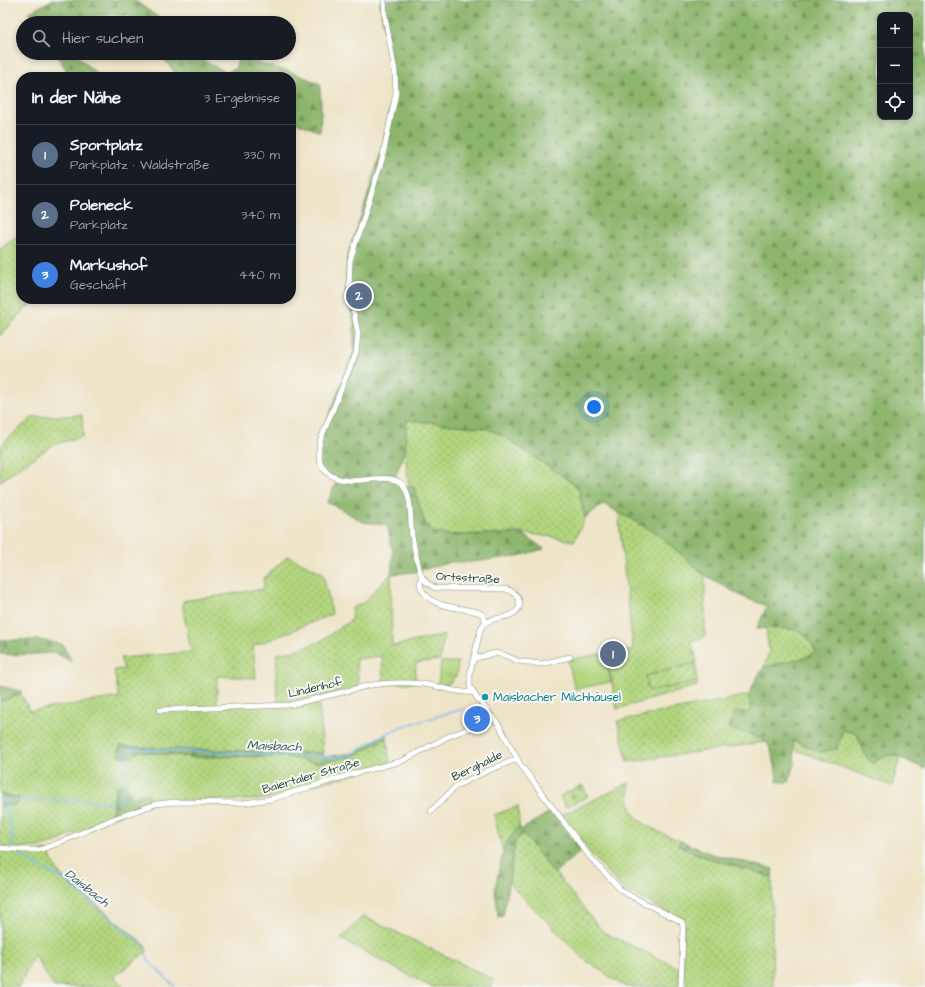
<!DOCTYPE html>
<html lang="de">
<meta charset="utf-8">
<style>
body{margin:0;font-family:"Architects Daughter",sans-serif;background:#242831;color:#f1f3f6}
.controls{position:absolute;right:12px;top:12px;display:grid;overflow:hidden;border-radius:8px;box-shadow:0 2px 6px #0003}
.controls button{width:36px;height:36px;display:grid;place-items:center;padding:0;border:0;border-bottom:1px solid #363941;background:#171b24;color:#f1f3f6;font:20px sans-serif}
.you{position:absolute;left:594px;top:407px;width:14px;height:14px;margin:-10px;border:3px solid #fff;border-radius:50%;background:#1a73e8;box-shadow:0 0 0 6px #1a73e833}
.badge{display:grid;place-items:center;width:26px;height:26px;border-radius:50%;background:#c8321e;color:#fff;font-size:13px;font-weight:700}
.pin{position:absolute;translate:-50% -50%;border:2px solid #fff;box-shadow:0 1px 4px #0006}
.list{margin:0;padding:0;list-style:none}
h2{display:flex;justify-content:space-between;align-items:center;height:52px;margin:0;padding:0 16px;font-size:17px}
h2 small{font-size:13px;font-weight:400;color:#9ea1a6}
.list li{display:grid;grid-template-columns:26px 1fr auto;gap:12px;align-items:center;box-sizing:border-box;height:60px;padding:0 16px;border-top:1px solid #363941}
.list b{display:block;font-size:15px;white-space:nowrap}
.list p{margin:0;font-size:13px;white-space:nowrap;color:#9ea1a6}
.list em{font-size:13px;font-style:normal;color:#9ea1a6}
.icon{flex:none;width:22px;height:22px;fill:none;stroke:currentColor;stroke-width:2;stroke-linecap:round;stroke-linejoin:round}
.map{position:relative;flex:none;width:925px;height:987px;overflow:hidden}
.search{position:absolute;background:#171b24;box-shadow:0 2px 6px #0003;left:16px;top:16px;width:280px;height:44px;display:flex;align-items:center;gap:10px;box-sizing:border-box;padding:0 14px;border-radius:22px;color:#9ea1a6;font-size:15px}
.panel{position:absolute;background:#171b24;box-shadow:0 2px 6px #0003;left:16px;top:72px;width:280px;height:232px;border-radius:16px}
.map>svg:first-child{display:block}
</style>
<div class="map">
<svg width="925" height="987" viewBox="0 0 925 987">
<defs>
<pattern id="grass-dots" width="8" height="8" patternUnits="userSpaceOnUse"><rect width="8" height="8" fill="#b2d57e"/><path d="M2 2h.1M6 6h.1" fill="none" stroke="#90ae68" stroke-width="1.8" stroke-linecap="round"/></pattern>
<pattern id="forest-firs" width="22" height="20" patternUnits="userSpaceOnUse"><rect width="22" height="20" fill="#8db66d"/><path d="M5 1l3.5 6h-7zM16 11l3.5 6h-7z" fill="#73955a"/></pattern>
<pattern id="cemetery-stones" width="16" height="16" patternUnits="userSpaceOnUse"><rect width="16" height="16" fill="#b2d57e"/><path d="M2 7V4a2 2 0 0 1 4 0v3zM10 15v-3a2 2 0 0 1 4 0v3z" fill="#90ae68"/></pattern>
<pattern id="park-tufts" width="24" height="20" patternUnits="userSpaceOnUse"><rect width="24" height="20" fill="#b2d57e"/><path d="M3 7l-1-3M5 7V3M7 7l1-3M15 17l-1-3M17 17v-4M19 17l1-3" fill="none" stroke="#90ae68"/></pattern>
<pattern id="garden-furrows" width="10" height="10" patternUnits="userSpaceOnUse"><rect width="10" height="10" fill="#b2d57e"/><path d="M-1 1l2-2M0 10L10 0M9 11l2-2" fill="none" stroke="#90ae68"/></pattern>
</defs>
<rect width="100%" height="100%" fill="#f6f6f2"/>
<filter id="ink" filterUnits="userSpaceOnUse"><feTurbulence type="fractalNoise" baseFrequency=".025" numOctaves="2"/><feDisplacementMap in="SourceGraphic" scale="8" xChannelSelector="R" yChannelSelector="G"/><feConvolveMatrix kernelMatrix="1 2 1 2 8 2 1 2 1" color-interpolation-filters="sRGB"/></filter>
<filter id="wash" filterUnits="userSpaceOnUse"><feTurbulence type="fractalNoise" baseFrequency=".012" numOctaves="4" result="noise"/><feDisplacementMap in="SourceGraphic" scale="16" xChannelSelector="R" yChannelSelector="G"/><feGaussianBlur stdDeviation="0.9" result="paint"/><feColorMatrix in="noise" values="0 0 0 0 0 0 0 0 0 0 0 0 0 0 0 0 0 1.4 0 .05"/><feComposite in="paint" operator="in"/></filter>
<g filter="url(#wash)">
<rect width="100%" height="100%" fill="#eee4c8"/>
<g fill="url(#grass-dots)" stroke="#688959">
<polygon points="21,233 21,299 38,299 26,308 0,336 0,249"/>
<polygon points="82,415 83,436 53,445 17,469 0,482 0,449 6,440 33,417"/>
<polygon points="407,420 485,428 500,434 574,484 579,491 585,518 574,541 553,537 522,533 451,535 431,532 425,523 413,485 409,488 405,451"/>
<polygon points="618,512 656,533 705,575 705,637 691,641 696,657 696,663 645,676 649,691 697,682 697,686 617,709 607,658 620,656 620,652 633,650"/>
<path d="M288,556L323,573L332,614L272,639L253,646L256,678L217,676V706L278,704L276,677L277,654L293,651L319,642L351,620L352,608L363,603L391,574L392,646L444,635L440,660L416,663L415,683H383L382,656L356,659L359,686L319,697L323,753L166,749L120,746L119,756L133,757L138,751L192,757L285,756L296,759L351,757L387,738L390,764L268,798L256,800H170L153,803L134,798L128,790L125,784L116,787L111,818L48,845C32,849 17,848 0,846V807L13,805L19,798L0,794V702L21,694L30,711L119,697L114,670L124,669L120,658L191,652L183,610V601L264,589L263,579Z"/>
<path d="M766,628C778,629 796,626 805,635C809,639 813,646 816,651L807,657L764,667L769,652Z"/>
<polygon points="749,695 750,712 744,732 766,742 628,762 617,721"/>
<path d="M843,730L857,734L865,755L873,764C881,757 889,752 900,757L892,786L793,749V740L821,752Z"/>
<path d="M629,783C629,791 629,800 631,808C637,825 666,835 681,841L678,845L702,856L772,877V934L773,987H686L687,980L683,977L684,921L622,888L591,854L562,815Z"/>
<polygon points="518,806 519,826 506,843 503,852 494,815"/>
<polygon points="523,833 603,932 679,968 678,987 625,987 584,959 509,883 515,842"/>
<polygon points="0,850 33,852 47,850 59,874 145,945 147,951 114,977 124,987 54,987 34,955 19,987 0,987"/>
<polygon points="363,916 493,979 492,987 431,987 341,939"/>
</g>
<g fill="url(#forest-firs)" stroke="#567a50" fill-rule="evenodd">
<polygon points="52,0 134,0 166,23 139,23 129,16 115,15 96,16 79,23 35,23 28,13"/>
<path d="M381,0H925V769L894,755L880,757L873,764L865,755L857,734L843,730L837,749L821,752L793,740L795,764L789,782H777C776,770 774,751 766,742C760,735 737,731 728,729L735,712H750L749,695L756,679L764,667L807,657L816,651C812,646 810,639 805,635C797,626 769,629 757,628L767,606L743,597L705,575L656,533L603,504L585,518L579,492L574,484L500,434L485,428L407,420L405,451L395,477L400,486L409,488L413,485L425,523L431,532L451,535L522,533L544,549L518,556L472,562H451L415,572L391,574L393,553L387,525L363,522L330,503H327L337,481C320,473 315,465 317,447L354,351V320L349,306L346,289L347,258L367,198L383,144L394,89L380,4ZM880,15H910V117H880Z"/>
<polygon points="55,53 74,53 100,77 71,77"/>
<polygon points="159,53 192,53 199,58 226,72 235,69 239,58 292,72 320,84 321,110 320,132 291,120 291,77 176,77 173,70"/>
<polygon points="0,640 41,640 62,644 72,662 56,653 13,655 0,654"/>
<polygon points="0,686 21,691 21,694 0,702"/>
<polygon points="387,734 387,738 351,757 315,763 284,756 192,757 138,751 133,757 119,756 120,746 166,749 323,753 324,757 353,753"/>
<polygon points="125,784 128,790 134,798 147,793 153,803 111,818 116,787"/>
<polygon points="0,794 19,798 17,805 0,807"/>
<polygon points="551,811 582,850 554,873 523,834 515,842 503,916 498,917 495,888 503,852 506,843 519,826 521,830"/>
<polygon points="681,841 712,854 773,869 772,877 702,856 678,845"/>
</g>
<polygon fill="url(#cemetery-stones)" stroke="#688959" points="582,785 587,794 587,797 565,807 560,796"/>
<polygon fill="url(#park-tufts)" stroke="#688959" points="441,662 458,662 456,677 454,676 452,682 449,682 448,685 438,684"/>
<polygon fill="url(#garden-furrows)" stroke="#688959" points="696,663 697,682 649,691 645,676"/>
<polygon fill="#b2d57e" stroke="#688959" points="605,653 611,682 575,689 568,660"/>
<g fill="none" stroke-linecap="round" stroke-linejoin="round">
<g stroke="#7fbbf2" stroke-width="1.5">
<polyline points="0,800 82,800 113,804"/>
<polyline points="4,800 12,833 13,847"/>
<polyline points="118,804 125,782 126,754 128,750 134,749 340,757 353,754 378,738 400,727 463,709"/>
<polyline points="14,852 64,880 144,946"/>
<polyline points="146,953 149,961 175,987"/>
</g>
</g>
</g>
<g filter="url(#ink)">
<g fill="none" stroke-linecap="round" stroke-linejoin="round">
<defs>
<g id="minor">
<path d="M384,0L385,17L395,71L396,93L382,160L350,261L349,288L358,334L356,353L320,441C318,450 318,460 323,468C343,495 387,467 403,485C412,495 410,523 412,536C414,548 417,560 420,572L422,577L427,583L435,588L505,589C514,591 519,596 520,605C514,623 489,613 481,628L470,673V687L477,698L499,725L520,764L590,857L620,889L627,894L682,922L683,927L681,987"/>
<path d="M422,577C415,590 431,602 443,605C454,608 466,609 477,612L482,614L486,622"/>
<polyline points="473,659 495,653 504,655 518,661 541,664 570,657"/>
<path d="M160,710L290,705L371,685C393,682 418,682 439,687C452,690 459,693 473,692"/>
<polyline points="431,811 456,786 487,771 517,759"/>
<polyline points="0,848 24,850 39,850 56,844 113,819 156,804 175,802 243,803 271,799 356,773 402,761 449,736 495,719"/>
</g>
</defs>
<use href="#minor" stroke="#86907e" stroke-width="6"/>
<use href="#minor" stroke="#fff" stroke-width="5"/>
</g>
</g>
<circle fill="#0f9aa8" stroke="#f6f6f2" stroke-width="1.5" cx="485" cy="697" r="4"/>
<g text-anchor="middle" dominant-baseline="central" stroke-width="4" stroke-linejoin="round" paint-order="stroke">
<g font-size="12" fill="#1f3d34" stroke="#f6f6f2">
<text transform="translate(468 578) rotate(3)">Ortsstraße</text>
<text transform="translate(315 688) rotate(-13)">Lindenhof</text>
<text transform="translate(477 766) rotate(-26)">Berghalde</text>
<text transform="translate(311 776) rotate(-16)">Baiertaler Straße</text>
</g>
<g font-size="12" fill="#0d838f" stroke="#f6f6f2" text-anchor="start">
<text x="493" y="697">Maisbacher Milchhäusel</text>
</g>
<g font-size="13" font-style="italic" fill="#375c64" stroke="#f6f6f2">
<text transform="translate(274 746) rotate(2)">Maisbach</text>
<text transform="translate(87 888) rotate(38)">Daisbach</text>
</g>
</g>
</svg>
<div class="controls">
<button>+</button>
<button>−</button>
<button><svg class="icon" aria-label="locate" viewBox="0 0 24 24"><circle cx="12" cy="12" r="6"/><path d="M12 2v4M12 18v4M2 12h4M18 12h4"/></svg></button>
</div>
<div class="you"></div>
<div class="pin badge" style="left:613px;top:654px;background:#5c6f8a">1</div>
<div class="pin badge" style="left:359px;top:296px;background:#5c6f8a">2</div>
<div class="pin badge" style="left:477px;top:719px;background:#3f7fe0">3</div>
<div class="search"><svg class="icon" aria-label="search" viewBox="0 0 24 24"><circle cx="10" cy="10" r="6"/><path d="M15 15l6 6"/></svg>Hier suchen</div>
<section class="panel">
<h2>In der Nähe<small>3 Ergebnisse</small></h2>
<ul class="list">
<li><span class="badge" style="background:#5c6f8a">1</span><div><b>Sportplatz</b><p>Parkplatz · Waldstraße</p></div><em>330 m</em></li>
<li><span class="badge" style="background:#5c6f8a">2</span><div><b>Poleneck</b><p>Parkplatz</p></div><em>340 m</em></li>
<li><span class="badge" style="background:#3f7fe0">3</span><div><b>Markushof</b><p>Geschäft</p></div><em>440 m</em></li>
</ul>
</section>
</div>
